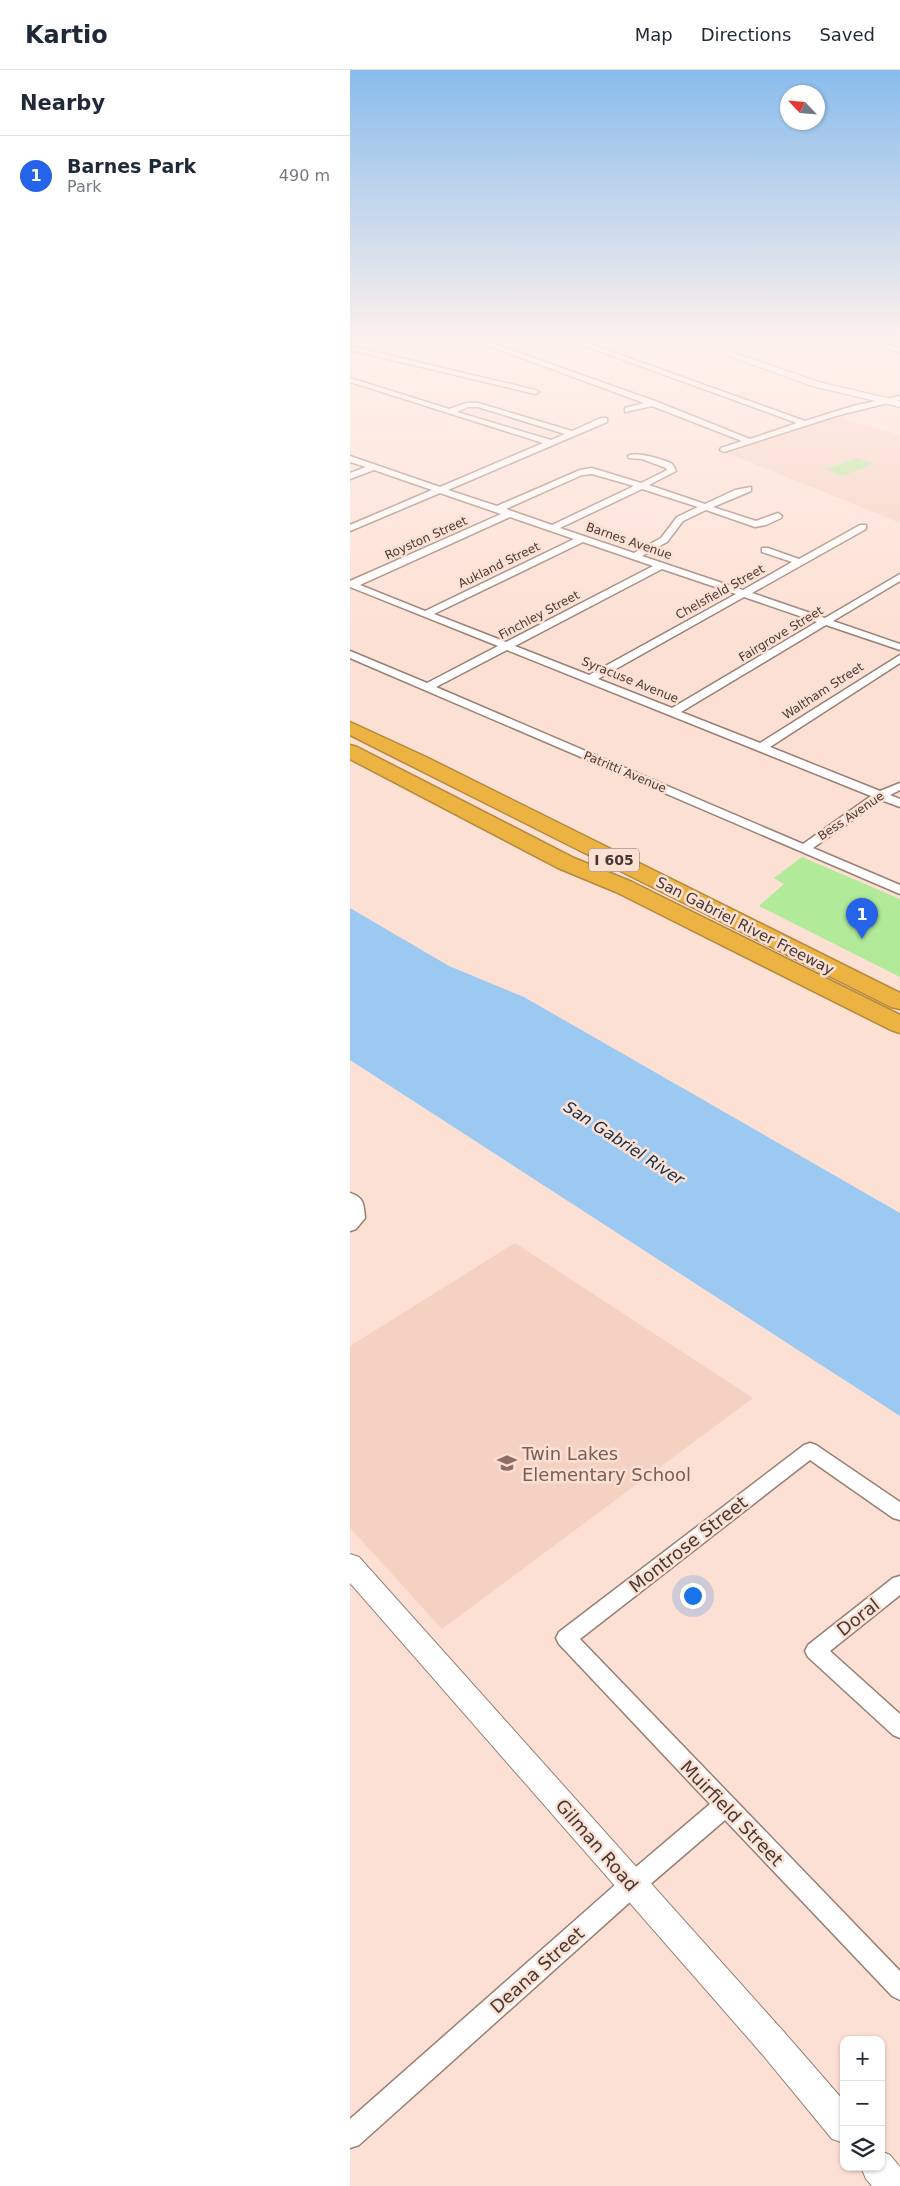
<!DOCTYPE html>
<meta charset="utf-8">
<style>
body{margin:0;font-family:"DejaVu Sans",sans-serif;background:#f6f6f7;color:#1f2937}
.controls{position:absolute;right:15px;bottom:15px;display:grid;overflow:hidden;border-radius:10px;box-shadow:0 1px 4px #0004}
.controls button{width:45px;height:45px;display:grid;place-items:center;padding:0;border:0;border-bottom:1px solid #e0e1e3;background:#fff;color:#1f2937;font:25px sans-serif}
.compass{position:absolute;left:430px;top:15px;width:45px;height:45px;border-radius:50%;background:#fff;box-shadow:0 1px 4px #0004;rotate:296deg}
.you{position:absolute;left:342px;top:1525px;width:18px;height:18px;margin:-12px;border:4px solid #fff;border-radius:50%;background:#1a73e8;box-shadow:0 0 0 8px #1a73e833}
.badge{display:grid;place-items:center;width:32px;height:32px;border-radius:50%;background:#2563eb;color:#fff;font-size:16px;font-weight:700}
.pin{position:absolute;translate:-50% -41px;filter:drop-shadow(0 1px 2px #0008)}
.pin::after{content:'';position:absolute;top:26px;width:18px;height:15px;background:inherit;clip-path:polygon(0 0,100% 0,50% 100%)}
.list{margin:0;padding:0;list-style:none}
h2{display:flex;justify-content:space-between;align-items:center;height:65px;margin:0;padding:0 20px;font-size:21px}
h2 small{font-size:16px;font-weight:400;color:#747a83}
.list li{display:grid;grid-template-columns:32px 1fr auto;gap:15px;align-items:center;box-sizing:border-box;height:80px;padding:0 20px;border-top:1px solid #e0e1e3}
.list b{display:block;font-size:19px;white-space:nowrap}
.list p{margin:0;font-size:16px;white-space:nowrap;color:#747a83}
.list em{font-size:16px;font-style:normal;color:#747a83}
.icon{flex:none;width:28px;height:28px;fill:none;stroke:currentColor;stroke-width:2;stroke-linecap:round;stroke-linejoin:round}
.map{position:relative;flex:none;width:550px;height:2116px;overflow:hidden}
header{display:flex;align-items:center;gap:30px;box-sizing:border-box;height:70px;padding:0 25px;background:#fff;border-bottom:1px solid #e0e1e3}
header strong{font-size:24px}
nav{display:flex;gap:28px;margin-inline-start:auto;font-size:18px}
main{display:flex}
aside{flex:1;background:#fff}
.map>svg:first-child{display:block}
</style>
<header>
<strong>Kartio</strong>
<nav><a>Map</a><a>Directions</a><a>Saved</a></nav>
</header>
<main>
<aside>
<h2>Nearby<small></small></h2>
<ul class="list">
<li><span class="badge">1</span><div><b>Barnes Park</b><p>Park</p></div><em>490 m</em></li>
</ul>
</aside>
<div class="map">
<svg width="550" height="2116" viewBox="0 0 550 2116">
<rect width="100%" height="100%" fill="#fde0d4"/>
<g fill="#f5d1c2">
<polygon points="488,347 550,365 550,453 375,382"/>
<polygon points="165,1173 403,1328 92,1559 0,1458 0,1276"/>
</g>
<g fill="#b1ea98">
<polygon points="507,388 523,394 492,406 476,399"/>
<polygon points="452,787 550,829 550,907 409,836 434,814 424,808"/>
</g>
<polygon fill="#9bc9f2" points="0,838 99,896 174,927 550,1143 550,1346 0,990"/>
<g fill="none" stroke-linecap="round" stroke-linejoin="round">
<defs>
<g id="street">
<polygon points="120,269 130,269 305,331 400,369 447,353 216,269 226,269 455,351 503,336 550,326 550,330 486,346 374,382 370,380 371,378 392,371 302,336 275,342 275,338 294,333"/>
<polygon points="502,269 514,269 550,278 550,282"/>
<polygon points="0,276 185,320 189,322 185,324 0,280"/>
<path d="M0,308L99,339L117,333H128L222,361L251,348H257V352L98,420L147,436L230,400L242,398L291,413L317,400L316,398L292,389L279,388L278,386C285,381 314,389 322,394C323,395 326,400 326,401L299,415L355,434L385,420L401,417V421L363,437L406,451L428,443L432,446L431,448L416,455L405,457L356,440L333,451L317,472L292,486L393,520L442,492L412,482V478H418L449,489L510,455H516V459L402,523L475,548L550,504V511L483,551L550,574V580L476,555L331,642L410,673L550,585V593L420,677L530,721L550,713V720L540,725L550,729V737L531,730L463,778L550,815V824L0,588V581L77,613L148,576L0,517V511L151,444L90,423L0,461V455L82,420L24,400L0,409V403L16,397L0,392V386L90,417L193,373L0,312ZM118,337H128L215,364L201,370L107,342ZM242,404L284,416L202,455L156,439L232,405ZM292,419L348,437L327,447L311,468L284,483L210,458ZM160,447L224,469L75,541L10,515ZM233,472L303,496L156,572L84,544ZM312,499L386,524L239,605L165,576ZM394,527L467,552L322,638L248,609ZM157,580L521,726L453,774L86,617Z"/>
<path d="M0,1123C14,1127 14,1135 15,1148L6,1159L0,1161Z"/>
<polygon points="460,1373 466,1375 550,1432 550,1450 543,1448 460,1390 230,1569 550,1901 550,1930 542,1926 375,1750 290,1823 9,2075 0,2078 0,2049 274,1807 360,1734 209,1574 206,1568 209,1562 454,1375"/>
<polygon points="550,1506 550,1525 480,1581 550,1644 550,1668 543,1665 458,1587 455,1581 458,1575 543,1508"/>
</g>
<g id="secondary">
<polygon points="332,269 345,269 469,312 550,331 550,337 462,316"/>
<polygon points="0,1484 9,1487 434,1962 494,2031 494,2073 482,2069 412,1984 0,1513"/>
<polygon points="531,2081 540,2085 550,2097 550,2116 522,2116 516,2109 511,2097 531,2097"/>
</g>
<g id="highway">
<polygon points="0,652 76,687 550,923 550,939 541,937 0,665"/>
<polygon points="0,675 7,677 224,788 282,812 550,945 550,963 541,960 266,822 208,798 0,689"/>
</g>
</defs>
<use href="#street" stroke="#997e74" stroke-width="3"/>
<use href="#secondary" stroke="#997e74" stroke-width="2"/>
<use href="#highway" stroke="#b2883d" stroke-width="3"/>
<use href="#street" fill="#fff" fill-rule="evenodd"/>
<use href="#secondary" fill="#fff" fill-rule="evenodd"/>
<use href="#highway" fill="#edb342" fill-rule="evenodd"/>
</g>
<linearGradient id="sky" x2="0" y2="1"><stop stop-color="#89bcec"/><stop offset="0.48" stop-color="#fef1ec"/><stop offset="1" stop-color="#fef1ec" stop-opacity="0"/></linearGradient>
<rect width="550" height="565" fill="url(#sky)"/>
<defs>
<symbol id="school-bare" viewBox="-9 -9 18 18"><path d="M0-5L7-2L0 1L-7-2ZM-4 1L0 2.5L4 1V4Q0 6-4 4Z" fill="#8d6e63" stroke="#fde0d4" stroke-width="2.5" paint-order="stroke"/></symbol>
</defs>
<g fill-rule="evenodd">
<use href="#school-bare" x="143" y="1379" width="28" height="28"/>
</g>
<g text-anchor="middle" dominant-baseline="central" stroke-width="5" stroke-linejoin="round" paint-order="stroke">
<g font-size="12" fill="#453934" stroke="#fde0d4">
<text transform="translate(76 468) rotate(-24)">Royston Street</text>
<text transform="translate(279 471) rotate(19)">Barnes Avenue</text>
<text transform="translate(149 495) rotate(-26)">Aukland Street</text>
<text transform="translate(370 522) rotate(-29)">Chelsfield Street</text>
<text transform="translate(189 545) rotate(-28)">Finchley Street</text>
<text transform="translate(431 564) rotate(-31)">Fairgrove Street</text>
<text transform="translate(280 610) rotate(22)">Syracuse Avenue</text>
<text transform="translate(473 621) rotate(-33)">Waltham Street</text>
<text transform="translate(275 702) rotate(23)">Patritti Avenue</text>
<text transform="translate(501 746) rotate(-34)">Bess Avenue</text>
</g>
<rect fill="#fde0d4" stroke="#7c6b64" stroke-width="1" x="239" y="778.5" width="50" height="23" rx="4"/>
<g font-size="14" font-weight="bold" fill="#453934">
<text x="264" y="790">I 605</text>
</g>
<g font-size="15" fill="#453934" stroke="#fde0d4">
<text transform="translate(395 856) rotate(27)">San Gabriel River Freeway</text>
</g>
<g font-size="16" font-style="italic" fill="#0c2e49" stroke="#fde0d4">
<text transform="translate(274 1073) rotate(33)">San Gabriel River</text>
</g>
<g font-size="18" fill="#785e54" stroke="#fde0d4" text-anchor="start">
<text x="172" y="1383">Twin Lakes<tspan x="172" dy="21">Elementary School</tspan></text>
</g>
<g font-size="18" fill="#453934" stroke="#fde0d4">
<text transform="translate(338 1474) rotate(-38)">Montrose Street</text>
<text transform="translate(508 1547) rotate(-38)">Doral</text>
<text transform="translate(382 1743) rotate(46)">Muirfield Street</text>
<text transform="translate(247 1775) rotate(49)">Gilman Road</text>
<text transform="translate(187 1900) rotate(-42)">Deana Street</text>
</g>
</g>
</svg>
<div class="controls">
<button>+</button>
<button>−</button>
<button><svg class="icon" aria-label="layers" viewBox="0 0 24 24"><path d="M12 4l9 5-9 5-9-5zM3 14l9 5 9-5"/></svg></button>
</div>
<svg class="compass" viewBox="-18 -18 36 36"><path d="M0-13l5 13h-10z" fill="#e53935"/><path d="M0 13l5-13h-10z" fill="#747a83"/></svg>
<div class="you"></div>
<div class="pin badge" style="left:512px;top:869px">1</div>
</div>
</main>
